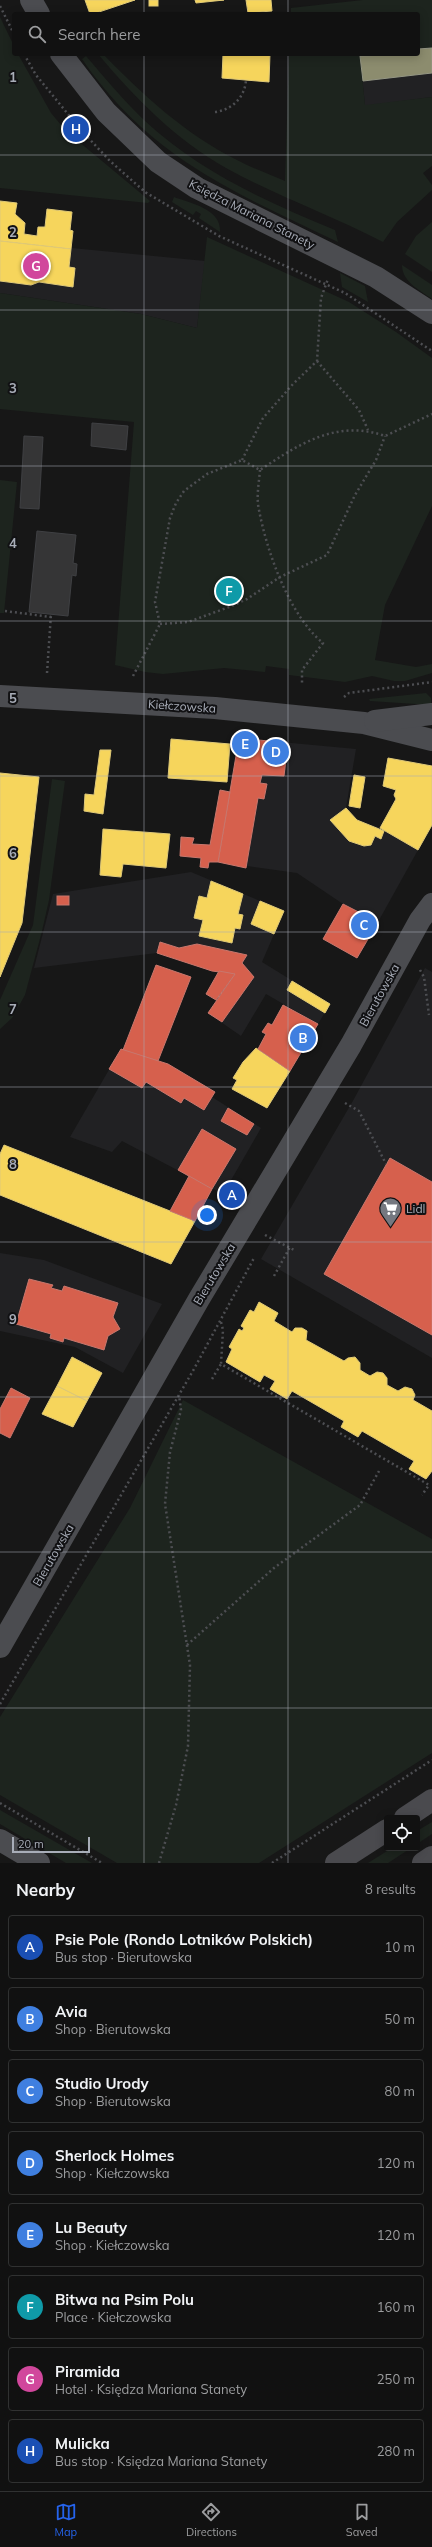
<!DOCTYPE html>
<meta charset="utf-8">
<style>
body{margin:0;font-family:Mulish,sans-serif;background:#1e1f1f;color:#f1f3f6}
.controls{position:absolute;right:12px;bottom:12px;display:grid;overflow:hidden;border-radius:4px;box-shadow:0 2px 10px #0003}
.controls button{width:36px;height:36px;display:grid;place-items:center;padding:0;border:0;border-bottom:1px solid #303131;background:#111;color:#f1f3f6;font:20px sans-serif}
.scale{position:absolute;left:12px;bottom:10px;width:78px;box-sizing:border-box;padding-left:4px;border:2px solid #a8adb8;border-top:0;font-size:11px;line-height:14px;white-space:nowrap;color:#a8adb8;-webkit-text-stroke:3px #111113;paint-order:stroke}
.you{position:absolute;left:207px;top:1215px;width:14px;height:14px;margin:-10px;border:3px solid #fff;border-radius:50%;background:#1a73e8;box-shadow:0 0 0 6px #1a73e833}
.badge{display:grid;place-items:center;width:26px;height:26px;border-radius:50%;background:#2563eb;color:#fff;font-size:13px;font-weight:700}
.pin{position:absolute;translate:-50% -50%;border:2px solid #fff;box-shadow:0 1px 4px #0006}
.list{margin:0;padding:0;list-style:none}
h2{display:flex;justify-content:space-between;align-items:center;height:52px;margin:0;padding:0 16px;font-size:17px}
h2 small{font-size:13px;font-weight:400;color:#9c9d9f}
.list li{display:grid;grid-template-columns:26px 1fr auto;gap:12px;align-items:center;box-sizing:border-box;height:64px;margin:0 8px 8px;padding:0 8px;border:1px solid #303131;border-radius:4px}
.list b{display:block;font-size:15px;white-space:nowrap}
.list p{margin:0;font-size:13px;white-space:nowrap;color:#9c9d9f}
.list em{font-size:13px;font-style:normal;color:#9c9d9f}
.icon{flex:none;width:22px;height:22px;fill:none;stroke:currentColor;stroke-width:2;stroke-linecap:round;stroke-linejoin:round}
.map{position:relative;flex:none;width:432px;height:1863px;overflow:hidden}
.search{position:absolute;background:#111;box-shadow:0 2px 10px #0003;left:12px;right:12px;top:12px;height:44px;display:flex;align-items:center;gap:10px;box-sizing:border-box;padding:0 14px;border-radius:4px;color:#9c9d9f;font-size:15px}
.sheet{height:628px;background:#111}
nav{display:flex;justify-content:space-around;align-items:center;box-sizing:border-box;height:56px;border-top:1px solid #303131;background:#111;font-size:11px;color:#9c9d9f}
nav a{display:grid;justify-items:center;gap:2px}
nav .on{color:#2563eb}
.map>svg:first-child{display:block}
</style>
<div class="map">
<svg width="432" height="1863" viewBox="0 0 432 1863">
<rect width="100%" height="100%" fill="#171717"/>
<g fill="#212123">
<polygon points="432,48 432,97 365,106 360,56 418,54"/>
<polygon points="0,241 205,261 197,328 141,314 0,293"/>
<polygon points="239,738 356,749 346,808 357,820 380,828 418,850 378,922 343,904 297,873 218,862"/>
<polygon points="191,872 284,911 262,962 330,1004 318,1024 266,994 241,1036 208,1013 234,974 157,953 34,968 53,894"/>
<polygon points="425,968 432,972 432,1358 261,1259 354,1099"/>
<polygon points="121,1049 168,1064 215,1092 212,1097 261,1128 223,1194 122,1141 112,1152 70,1137"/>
<polygon points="0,1253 44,1260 162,1304 123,1373 75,1347 0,1331"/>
</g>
<g fill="#1d241e">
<polygon points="363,0 432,0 432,48 418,49 418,14 291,14 291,8"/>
<polygon points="0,17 14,46 14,54 18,54 51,113 66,131 150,201 148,203 0,188"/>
<path d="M98,54H103C143,95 185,134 237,160C252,168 269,174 285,181L289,54H375L360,56L365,105L432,97V166L423,173L432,185V190L397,222L383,242C331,215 277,196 226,168C176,140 135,98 98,54Z"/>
<path d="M86,56C105,78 124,101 145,121C200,172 267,202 335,230L338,242C235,193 149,157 82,59Z"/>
<path d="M174,197C190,203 222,209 220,232L199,218L201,214L196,211L193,215L172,202Z"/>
<polygon points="432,222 432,272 405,254 416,236"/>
<polygon points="207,237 349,302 396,332 432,358 432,506 385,605 375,660 416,667 432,664 432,673 405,681 394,681 372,676 345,682 289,675 289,669 266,666 265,672 224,668 163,674 145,672 115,665 134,422 0,409 0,293 141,314 197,328"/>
<path d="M402,265L432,285V299C420,290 402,282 402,265Z"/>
<polygon points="340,273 365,286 368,302 342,287"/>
<polygon points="0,480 17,482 4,613 0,613"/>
<polygon points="426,693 431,698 431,705 370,701 369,699"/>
<polygon points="52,779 65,781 49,900 42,931 25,995 12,1018 0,1029 0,1000 33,925"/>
<polygon points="183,1400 432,1539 432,1753 259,1863 117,1863 0,1795 0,1717 130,1508"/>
<polygon points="0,1810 92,1863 66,1863 0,1824"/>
<polygon points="432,1822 432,1834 417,1844 417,1831"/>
<polygon points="392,1848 411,1848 388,1863 368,1863"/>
</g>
<g fill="#f6d55c" stroke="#dfc978">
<polygon points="85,0 135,0 93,14 90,14"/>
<rect x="149" y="0" width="9" height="6"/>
<polygon points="195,0 224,0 196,3"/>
<polygon points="246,0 271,0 272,11 248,13"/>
<polygon points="223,54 270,54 269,82 222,78"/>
<polygon points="0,201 17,203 15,214 25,223 24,234 37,236 38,227 45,227 47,209 72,212 70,230 73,231 71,249 0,241"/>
<polygon points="0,241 71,249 69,267 75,268 73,287 39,282 31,285 0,281"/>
<polygon points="171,739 230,744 227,782 168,778"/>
<polygon points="100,750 111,750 103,814 84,811 85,794 94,795"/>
<polygon points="388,758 432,766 432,825 418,850 380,828 396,799 394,795 396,790 383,786"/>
<polygon points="0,773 39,777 22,923 0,977"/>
<polygon points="354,775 365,777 360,808 349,806"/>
<polygon points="346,808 357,820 384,831 381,839 375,836 371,845 364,846 349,841 330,820"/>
<polygon points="103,829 170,834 166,868 123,864 121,877 100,875"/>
<polygon points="211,881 243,894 238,914 243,915 240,929 235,928 232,943 199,936 203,920 194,918 199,896 207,898"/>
<polygon points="260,901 284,911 274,934 251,924"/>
<polygon points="292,981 330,1004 325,1013 287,990"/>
<polygon points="256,1048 290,1071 267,1108 232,1089 237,1080 233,1078 243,1062"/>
<polygon points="4,1145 170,1211 195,1221 171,1264 0,1195 0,1154"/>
<polygon points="259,1302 278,1313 274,1321 292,1332 295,1328 302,1328 307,1331 306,1340 344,1361 348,1358 355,1357 360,1363 360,1370 370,1376 377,1372 383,1373 387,1378 387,1385 398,1391 405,1387 412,1389 415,1395 413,1400 432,1411 432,1471 426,1479 409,1469 414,1461 362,1431 358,1437 341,1427 344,1421 292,1391 287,1399 270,1389 275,1381 264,1375 260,1382 226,1362 232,1349 229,1347 239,1329 242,1331 244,1328 241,1326 250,1310 254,1312"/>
<polygon points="72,1357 102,1373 87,1401 57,1386"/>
<polygon points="57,1386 87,1401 73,1427 42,1414"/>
</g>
<g fill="#d6604d" stroke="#c8776d">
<polygon points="239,738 288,743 284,776 262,775 260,783 267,784 264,799 258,798 246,868 218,862"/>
<polygon points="220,790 230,792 218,862 209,862 208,868 200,867 201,858 180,856 181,837 194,838 192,844 210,845"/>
<rect x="57" y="896" width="12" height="9"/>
<polygon points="343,904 378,922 357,958 323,939"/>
<polygon points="160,942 179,948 197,944 247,955 242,963 254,977 222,1022 208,1013 235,974 212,971 157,953"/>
<polygon points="156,965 191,977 158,1061 123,1050"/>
<polygon points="219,971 235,974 216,1000 206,994"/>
<polygon points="283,1005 318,1024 290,1071 258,1049 266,1034 262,1032 268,1023 272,1025"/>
<polygon points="121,1049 168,1064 215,1092 204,1110 184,1098 181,1103 146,1082 142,1088 109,1069"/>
<polygon points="228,1108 254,1124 247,1135 221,1121"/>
<polygon points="202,1129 236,1149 212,1189 178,1170"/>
<polygon points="390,1158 432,1182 432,1335 324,1274"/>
<polygon points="189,1176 212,1189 195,1221 170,1211"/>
<polygon points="29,1279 53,1285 51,1288 62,1291 64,1286 118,1303 113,1317 120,1329 108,1336 104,1350 64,1338 63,1342 50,1338 51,1334 16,1324"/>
<polygon points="11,1388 30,1398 10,1438 0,1433 0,1409"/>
</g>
<polygon fill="#8c8c6e" stroke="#949684" points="432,48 432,73 363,81 360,56 418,54 418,49"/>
<g fill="#353536" stroke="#3f4043">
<polygon points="92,423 128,426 126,450 91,446"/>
<polygon points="24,436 43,437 39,509 20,508"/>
<polygon points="37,531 76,535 73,563 77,564 76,576 72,575 68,616 29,612"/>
</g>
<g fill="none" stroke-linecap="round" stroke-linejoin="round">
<g stroke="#4d4e52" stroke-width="2.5" stroke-dasharray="2 3" stroke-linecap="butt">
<polyline points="0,6 14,34"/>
<polyline points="24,54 36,75 81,130 110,161 145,192 219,236 345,293 432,351"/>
<path d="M215,112C232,110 245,97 246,80"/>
<polyline points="317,361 359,410 368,430"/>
<polyline points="242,460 263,418 293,384 317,361 321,298 328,279"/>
<path d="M260,470C259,483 256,497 259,510C267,552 289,615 323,643L302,670V684"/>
<polyline points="5,611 51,617"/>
<polyline points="160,624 188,622 232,606 247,599 280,577 327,555 355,495 376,460 385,436"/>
<polyline points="47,673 51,614"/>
<path d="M133,676L160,624L155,602L170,518L176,503L184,491L207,474L242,460L260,470C299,444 337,419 385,436L432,414"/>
<polyline points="344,697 349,693 432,682"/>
<polyline points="420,970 424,977 429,1015"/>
<polyline points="345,1103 359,1111 386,1164"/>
<polyline points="265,1235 296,1251"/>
<polyline points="274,1276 290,1247"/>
<polyline points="221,1322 223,1330 221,1364 429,1485 422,1495"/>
<polyline points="212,1379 221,1364"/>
<polyline points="187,1645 274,1568 360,1505 379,1471"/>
<polyline points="0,1704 194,1369 254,1258"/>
<polyline points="0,1803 102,1863"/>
<polyline points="159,1863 176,1805 188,1746 190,1665 165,1504 170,1452 181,1410 179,1395"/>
<polyline points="272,1863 432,1760"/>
</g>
<polyline stroke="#4b4c50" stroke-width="22" points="0,1840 39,1863"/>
<g stroke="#4b4c50" stroke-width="22">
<polyline points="31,0 39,14"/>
<polyline points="61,54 106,112 158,162 197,188 376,277 432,313"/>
<polyline points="0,696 215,708 364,723 432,740"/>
<polyline points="375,721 432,714"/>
<polyline points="0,1647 199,1299 351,1045 420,920 432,904"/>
</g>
<g stroke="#4a4a4e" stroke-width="22">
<polyline points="405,1818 432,1800"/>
<polyline points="336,1863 387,1830"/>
<polyline points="423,1863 432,1857"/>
</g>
</g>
<path fill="none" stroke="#a8adb8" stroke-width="1" stroke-opacity="0.55" d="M144,0V14M288,0V14M144,54V1863M288,54V1863M0,155H432M0,310H432M0,466H432M0,621H432M0,776H432M0,932H432M0,1087H432M0,1242H432M0,1397H432M0,1552H432M0,1708H432"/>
<defs>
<symbol id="supermarket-pin" viewBox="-11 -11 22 30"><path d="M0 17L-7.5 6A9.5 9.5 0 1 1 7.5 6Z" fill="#757880" stroke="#111113"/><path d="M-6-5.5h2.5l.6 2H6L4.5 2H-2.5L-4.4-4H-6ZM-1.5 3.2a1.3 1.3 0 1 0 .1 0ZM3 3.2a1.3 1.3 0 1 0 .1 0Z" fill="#fff"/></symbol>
</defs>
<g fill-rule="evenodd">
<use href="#supermarket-pin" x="378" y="1196" width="25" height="34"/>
</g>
<g text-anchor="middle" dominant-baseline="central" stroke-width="4" stroke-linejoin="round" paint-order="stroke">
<g font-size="12" fill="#a8adb8" stroke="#111113">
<text transform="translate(252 214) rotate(27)">Księdza Mariana Stanety</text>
<text transform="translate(182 706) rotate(4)">Kiełczowska</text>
<text transform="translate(379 995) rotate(-61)">Bierutowska</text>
<text transform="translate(214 1274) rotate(-59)">Bierutowska</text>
<text transform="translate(53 1555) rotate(-60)">Bierutowska</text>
</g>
<g font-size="12" fill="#a8adb8" stroke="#111113" text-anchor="start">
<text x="406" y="1208">Lidl</text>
</g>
</g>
<g font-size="13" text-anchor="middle" font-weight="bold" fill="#a8adb8" stroke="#111113" stroke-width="4" stroke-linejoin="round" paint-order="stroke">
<text x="13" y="82">1</text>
<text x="13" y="237">2</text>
<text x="13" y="393">3</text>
<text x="13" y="548">4</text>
<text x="13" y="703">5</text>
<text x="13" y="858">6</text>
<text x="13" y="1014">7</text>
<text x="13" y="1169">8</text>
<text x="13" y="1324">9</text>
</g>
</svg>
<div class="controls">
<button><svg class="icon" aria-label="locate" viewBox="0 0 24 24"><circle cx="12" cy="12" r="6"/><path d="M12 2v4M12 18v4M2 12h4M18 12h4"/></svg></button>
</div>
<div class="scale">20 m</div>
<div class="you"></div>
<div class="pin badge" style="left:232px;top:1195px;background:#1a4fb4">A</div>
<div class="pin badge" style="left:303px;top:1038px;background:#3f7fe0">B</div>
<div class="pin badge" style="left:364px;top:925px;background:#3f7fe0">C</div>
<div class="pin badge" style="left:276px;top:752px;background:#3f7fe0">D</div>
<div class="pin badge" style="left:245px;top:744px;background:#3f7fe0">E</div>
<div class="pin badge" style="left:229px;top:591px;background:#0f9aa8">F</div>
<div class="pin badge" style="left:36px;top:266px;background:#d1479c">G</div>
<div class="pin badge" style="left:76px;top:129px;background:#1a4fb4">H</div>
<div class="search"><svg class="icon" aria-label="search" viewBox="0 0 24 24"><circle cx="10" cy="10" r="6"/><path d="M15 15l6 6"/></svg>Search here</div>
</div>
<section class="sheet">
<h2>Nearby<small>8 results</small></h2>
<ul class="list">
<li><span class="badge" style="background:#1a4fb4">A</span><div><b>Psie Pole (Rondo Lotników Polskich)</b><p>Bus stop · Bierutowska</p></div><em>10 m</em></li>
<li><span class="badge" style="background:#3f7fe0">B</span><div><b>Avia</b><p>Shop · Bierutowska</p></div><em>50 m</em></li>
<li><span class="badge" style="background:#3f7fe0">C</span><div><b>Studio Urody</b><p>Shop · Bierutowska</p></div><em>80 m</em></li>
<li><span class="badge" style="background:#3f7fe0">D</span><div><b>Sherlock Holmes</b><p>Shop · Kiełczowska</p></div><em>120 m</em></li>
<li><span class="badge" style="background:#3f7fe0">E</span><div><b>Lu Beauty</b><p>Shop · Kiełczowska</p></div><em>120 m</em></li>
<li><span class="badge" style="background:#0f9aa8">F</span><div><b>Bitwa na Psim Polu</b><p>Place · Kiełczowska</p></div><em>160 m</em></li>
<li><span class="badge" style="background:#d1479c">G</span><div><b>Piramida</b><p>Hotel · Księdza Mariana Stanety</p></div><em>250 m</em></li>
<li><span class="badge" style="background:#1a4fb4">H</span><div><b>Mulicka</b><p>Bus stop · Księdza Mariana Stanety</p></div><em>280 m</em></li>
</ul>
</section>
<nav>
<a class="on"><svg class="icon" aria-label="map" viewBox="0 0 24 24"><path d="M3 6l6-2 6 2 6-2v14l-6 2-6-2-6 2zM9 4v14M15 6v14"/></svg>Map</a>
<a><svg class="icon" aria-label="directions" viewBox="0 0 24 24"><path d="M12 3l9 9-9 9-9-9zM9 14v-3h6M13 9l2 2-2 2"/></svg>Directions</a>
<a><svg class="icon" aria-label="saved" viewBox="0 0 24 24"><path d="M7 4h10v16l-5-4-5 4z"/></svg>Saved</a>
</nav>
